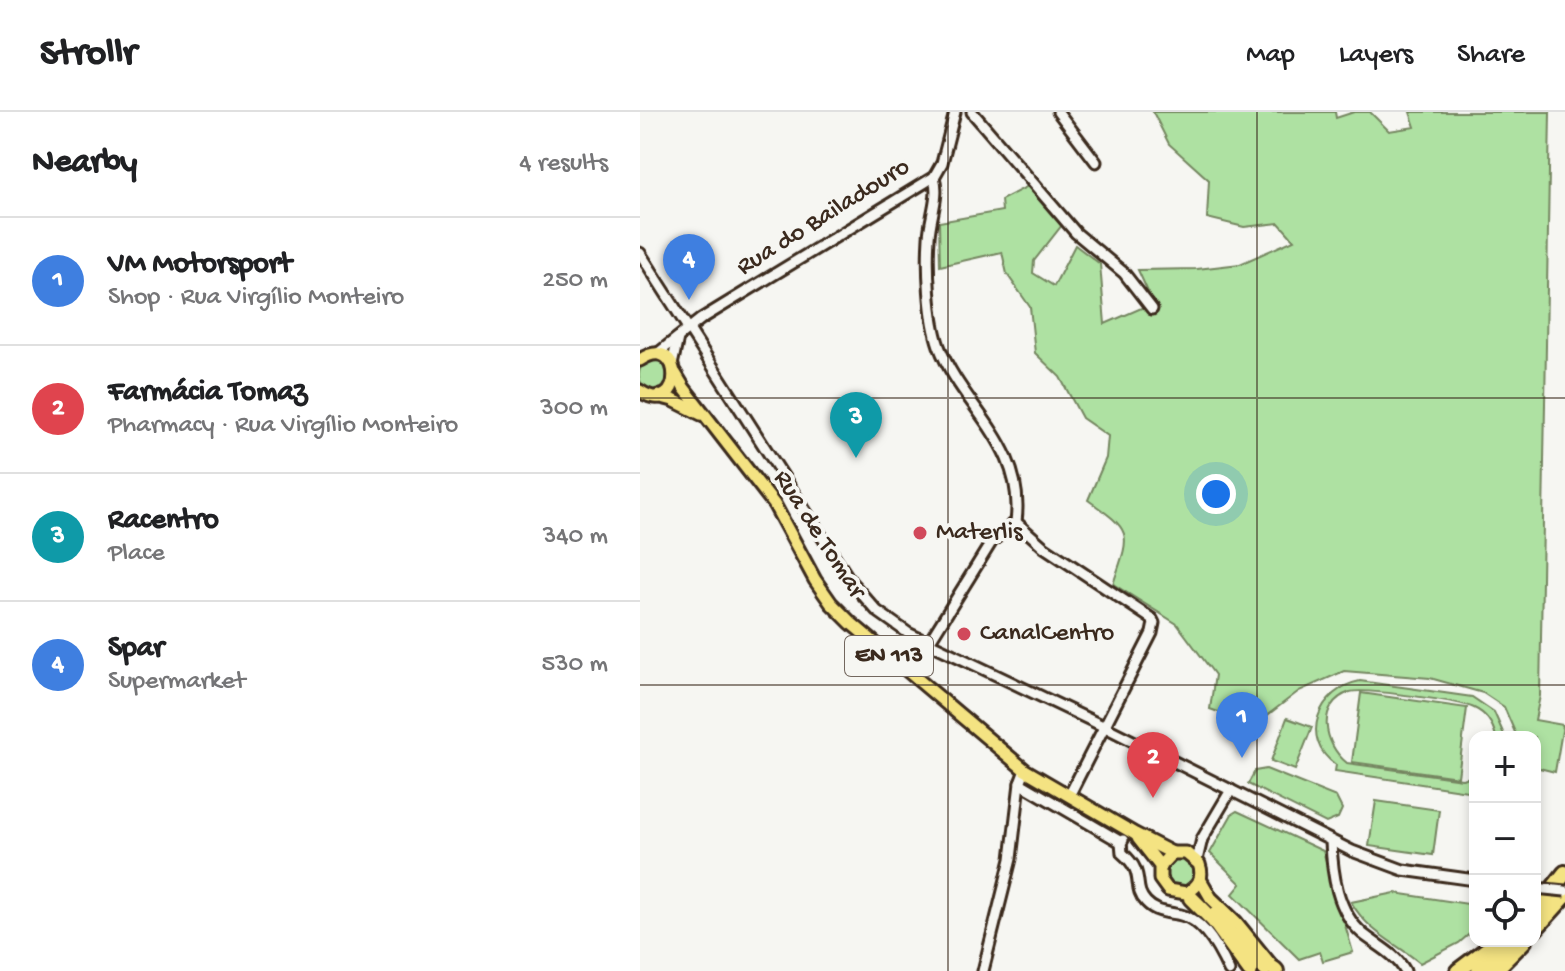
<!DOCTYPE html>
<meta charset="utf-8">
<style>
body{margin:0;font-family:"Gochi Hand",sans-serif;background:#f6f6f6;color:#202124}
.controls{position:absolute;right:24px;bottom:24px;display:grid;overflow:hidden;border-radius:16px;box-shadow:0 4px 12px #0003}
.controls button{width:72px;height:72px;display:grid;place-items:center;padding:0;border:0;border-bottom:2px solid #e0e0e0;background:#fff;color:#202124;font:40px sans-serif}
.you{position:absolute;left:576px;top:382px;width:28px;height:28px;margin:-20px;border:6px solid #fff;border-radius:50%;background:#1a73e8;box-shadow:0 0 0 12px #1a73e833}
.badge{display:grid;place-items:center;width:52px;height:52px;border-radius:50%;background:#ea580c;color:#fff;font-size:26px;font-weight:700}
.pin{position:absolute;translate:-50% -66px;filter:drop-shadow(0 2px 4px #0008)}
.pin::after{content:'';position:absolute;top:42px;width:28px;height:24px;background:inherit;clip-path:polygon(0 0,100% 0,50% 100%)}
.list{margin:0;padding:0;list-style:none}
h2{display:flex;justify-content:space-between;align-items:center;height:104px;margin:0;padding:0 32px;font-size:34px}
h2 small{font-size:26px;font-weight:400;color:#757577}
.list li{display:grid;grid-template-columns:52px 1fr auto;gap:24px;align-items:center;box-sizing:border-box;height:128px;padding:0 32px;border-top:2px solid #e0e0e0}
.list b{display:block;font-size:30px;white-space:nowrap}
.list p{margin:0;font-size:26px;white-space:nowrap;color:#757577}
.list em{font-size:26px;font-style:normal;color:#757577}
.icon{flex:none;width:44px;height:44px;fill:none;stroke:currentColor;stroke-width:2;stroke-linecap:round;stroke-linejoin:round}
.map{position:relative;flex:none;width:925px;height:859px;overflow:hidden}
header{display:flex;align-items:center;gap:48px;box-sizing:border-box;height:112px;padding:0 40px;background:#fff;border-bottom:2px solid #e0e0e0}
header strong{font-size:38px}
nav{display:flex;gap:44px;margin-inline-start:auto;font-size:28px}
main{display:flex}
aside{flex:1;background:#fff}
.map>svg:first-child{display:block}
</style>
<header>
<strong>Strollr</strong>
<nav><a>Map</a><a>Layers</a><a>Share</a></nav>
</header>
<main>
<aside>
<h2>Nearby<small>4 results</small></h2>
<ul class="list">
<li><span class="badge" style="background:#3f7fe0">1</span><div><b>VM Motorsport</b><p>Shop · Rua Virgílio Monteiro</p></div><em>250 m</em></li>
<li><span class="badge" style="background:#e0444e">2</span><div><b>Farmácia Tomaz</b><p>Pharmacy · Rua Virgílio Monteiro</p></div><em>300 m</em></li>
<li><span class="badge" style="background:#0f9aa8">3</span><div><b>Racentro</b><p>Place</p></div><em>340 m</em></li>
<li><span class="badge" style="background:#3f7fe0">4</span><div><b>Spar</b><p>Supermarket</p></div><em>530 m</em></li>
</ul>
</aside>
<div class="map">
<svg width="925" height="859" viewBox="0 0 925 859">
<rect width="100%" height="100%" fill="#f6f6f2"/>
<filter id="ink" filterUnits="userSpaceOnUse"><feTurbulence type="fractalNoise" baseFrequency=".0125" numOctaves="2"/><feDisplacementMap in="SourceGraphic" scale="16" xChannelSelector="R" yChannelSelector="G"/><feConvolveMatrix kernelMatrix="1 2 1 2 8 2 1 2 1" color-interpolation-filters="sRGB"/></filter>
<g filter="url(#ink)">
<g fill="#aee1a2" stroke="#748660" stroke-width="2">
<path d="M513,0H695L696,6L714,0H730L749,19L775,15L770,0H910L900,584L895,608L923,613L915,660L895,655V625H877L864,595L843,581L790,566L704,559L659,579L621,608L603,609L570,597L575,563L537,512L473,472C491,420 493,420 448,388L466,346L468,324L442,306L420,265L395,241L390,195L367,162L362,140L300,154L299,110L362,99L361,88L388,74L422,113L394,149L393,161L414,174L435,133L460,152L465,212L513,191L498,158L557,157L600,152L654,128L639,111L604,115L567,106L569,68L529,32Z"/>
<circle cx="14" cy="263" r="15"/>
<path d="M720,569L832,585L854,600L865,625H856C853,612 847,602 834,596C820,589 725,576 710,580C675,592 684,633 707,651L822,667L835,664V675L827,679L695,659L696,653C658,627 679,577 720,569Z"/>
<polygon points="721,581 827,596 818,665 712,650"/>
<polygon points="647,606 672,615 655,658 631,649"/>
<polygon points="626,657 696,685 702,697 698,706 686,711 608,672 615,659"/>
<polygon points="736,689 799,698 793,743 729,734"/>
<polygon points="597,699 683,739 713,840 683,849 680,840 659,847 593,782 601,772 570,741 592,702"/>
<circle cx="540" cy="762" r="15"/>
<path d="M755,781L835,793V817L819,831L780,851C753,829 729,821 711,790Z"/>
</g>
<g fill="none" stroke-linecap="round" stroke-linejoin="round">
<defs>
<g id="minor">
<polyline points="332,0 436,121 484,161 512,197"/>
<polyline points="418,0 456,50"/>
<path d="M294,65C300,84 290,105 289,125C287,155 289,206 299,234C322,296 386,332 376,410"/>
<polyline points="0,141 211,470 237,499 268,521 465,615 712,739 763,758 835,768"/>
<polyline points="17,242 61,207 294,65 302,51 315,0"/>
<polyline points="32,253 38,226"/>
<polyline points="288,532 352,429 376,410 404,435 512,507 514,511 512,521 429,684"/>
<polyline points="380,671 481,730 483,728"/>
<path d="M691,729C692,761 697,800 723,822C738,834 756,842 765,859"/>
<path d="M481,730L482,741C507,762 491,774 506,790C516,801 528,800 541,803C564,808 580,839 589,859"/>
<polyline points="557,748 562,727 591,678"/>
<polyline points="343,859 371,747 380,671 385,658"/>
</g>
<g id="major">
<path d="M0,248C45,218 45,309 0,279"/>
<polyline points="35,261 44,276 134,392 175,468 191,491 211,511 385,658 495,722 532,741"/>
<polyline points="18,284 33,288 61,302"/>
<path d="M498,726L520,754V767L528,778L546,781C558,775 564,766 559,752L546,741H532L520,754"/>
<polyline points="560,767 571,786 596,810 636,859"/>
<polyline points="575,802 625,859"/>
</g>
<g id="highway">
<polyline points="551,786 573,808 610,859"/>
<polyline points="895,799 925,761"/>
<polyline points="895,817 925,784"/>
<polyline points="634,857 636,859"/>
<polyline points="818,859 858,829"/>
<polyline points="839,859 869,829"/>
<polyline points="854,859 884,829"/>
</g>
</defs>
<use href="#minor" stroke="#3b2a1e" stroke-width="15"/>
<use href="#major" stroke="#3b2a1e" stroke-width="17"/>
<use href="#highway" stroke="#3b2a1e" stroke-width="20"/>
<use href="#minor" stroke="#f6f6f2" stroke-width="9"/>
<use href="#major" stroke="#f4e382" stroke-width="11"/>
<use href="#highway" stroke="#f4e382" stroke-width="14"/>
<defs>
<polyline id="minor-bridge" points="895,776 925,779"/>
</defs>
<use href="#minor-bridge" stroke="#3b2a1e" stroke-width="15" stroke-linecap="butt"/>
<use href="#minor-bridge" stroke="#f6f6f2" stroke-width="9"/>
</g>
</g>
<path fill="none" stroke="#3b2a1e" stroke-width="2" stroke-opacity="0.55" d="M308,0V859M617,0V859M0,286H925M0,573H925"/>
<g fill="#d1495b" stroke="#f6f6f2" stroke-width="3">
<circle cx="280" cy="421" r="8"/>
<circle cx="324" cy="522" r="8"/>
</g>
<g text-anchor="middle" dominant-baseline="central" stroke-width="8" stroke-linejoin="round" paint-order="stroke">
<rect fill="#f6f6f2" stroke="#73675e" stroke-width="2" x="205" y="524" width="88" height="40" rx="6"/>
<g font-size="24" font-weight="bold" fill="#3b2a1e">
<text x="249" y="544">EN 113</text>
</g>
<g font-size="26" fill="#3b2a1e" stroke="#f6f6f2">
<text transform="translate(184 106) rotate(-32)">Rua do Bailadouro</text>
<text transform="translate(178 423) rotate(57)">Rua de Tomar</text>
</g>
<g font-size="26" fill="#3b2a1e" stroke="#f6f6f2" text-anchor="start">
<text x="296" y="421">Materlis</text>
<text x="340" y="522">CanalCentro</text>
</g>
</g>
</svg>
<div class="controls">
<button>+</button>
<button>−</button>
<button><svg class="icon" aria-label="locate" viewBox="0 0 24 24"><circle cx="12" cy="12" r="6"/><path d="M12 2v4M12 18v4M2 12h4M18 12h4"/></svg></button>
</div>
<div class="you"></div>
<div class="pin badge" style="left:602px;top:646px;background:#3f7fe0">1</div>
<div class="pin badge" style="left:513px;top:686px;background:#e0444e">2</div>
<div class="pin badge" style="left:216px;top:346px;background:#0f9aa8">3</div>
<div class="pin badge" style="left:49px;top:188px;background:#3f7fe0">4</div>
</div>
</main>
